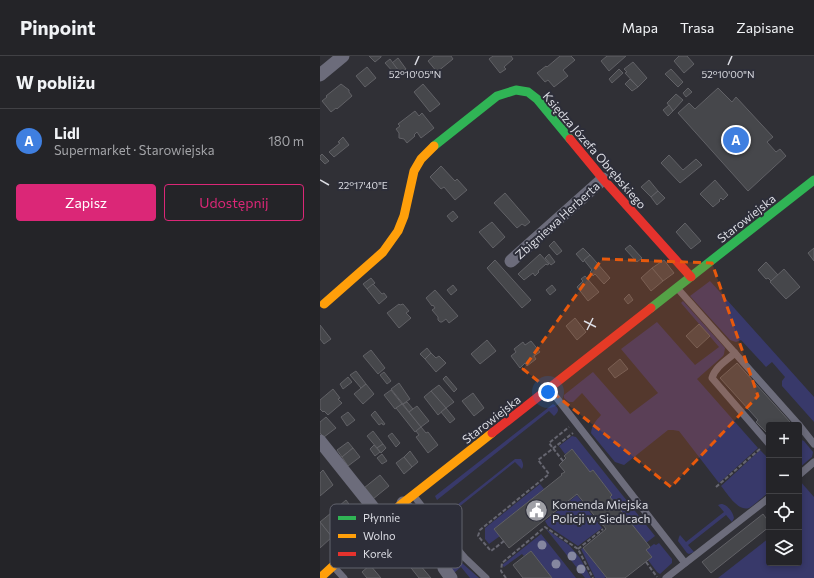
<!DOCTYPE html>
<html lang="pl">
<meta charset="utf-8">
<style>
body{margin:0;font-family:Commissioner,sans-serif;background:#303034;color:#f1f3f6}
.controls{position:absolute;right:12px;bottom:12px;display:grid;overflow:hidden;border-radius:4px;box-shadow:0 2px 6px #0003}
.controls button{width:36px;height:36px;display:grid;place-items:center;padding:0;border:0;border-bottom:1px solid #414145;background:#242428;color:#f1f3f6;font:20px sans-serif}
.you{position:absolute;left:228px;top:336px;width:14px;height:14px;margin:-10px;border:3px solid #fff;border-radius:50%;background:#1a73e8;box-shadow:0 0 0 6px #1a73e833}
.badge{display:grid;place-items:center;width:26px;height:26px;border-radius:50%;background:#db2777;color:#fff;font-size:13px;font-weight:700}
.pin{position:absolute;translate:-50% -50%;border:2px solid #fff;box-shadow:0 1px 4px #0006}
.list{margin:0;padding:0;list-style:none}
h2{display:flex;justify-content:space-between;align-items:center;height:52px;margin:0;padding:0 16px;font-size:17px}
h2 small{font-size:13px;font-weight:400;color:#a3a4a8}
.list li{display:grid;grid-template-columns:26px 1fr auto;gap:12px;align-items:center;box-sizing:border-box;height:64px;padding:0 16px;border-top:1px solid #414145}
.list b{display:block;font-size:15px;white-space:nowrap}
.list p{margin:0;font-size:13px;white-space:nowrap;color:#a3a4a8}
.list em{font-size:13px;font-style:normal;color:#a3a4a8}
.actions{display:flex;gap:8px;padding:12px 16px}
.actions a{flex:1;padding:9px 0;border:1px solid #db2777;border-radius:4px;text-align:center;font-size:14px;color:#db2777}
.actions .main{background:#db2777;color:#fff}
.icon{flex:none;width:22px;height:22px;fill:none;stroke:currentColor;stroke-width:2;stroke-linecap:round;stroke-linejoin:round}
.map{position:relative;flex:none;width:494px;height:522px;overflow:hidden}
header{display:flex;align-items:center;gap:24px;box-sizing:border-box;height:56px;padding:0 20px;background:#242428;border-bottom:1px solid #414145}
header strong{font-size:19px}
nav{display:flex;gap:22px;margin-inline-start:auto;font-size:14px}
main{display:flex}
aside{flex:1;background:#242428}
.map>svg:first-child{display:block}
</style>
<header>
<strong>Pinpoint</strong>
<nav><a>Mapa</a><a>Trasa</a><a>Zapisane</a></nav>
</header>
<main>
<aside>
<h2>W pobliżu<small></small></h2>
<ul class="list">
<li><span class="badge" style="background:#3f7fe0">A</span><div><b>Lidl</b><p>Supermarket · Starowiejska</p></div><em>180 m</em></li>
</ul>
<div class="actions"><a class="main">Zapisz</a><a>Udostępnij</a></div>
</aside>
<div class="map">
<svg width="494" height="522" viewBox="0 0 494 522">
<rect width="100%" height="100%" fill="#303036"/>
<g fill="#38396a">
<polygon points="390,225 494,341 494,366 462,330 462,325 465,321 452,306 446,311 421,284 416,286 410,284 370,240"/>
<path d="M363,245L405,292L404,298L403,300L377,323L438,392L399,427L359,375L353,374H348L304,409L295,406L271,377C272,368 276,365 281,359L262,337L253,346H249L244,342V339L273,316L310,358L338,337L301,293L337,266L375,309L399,291L361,247Z"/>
<path d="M233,348C239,352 240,355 234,360L229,355L117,444L115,440Z"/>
<polygon points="252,380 256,381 335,480 326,487 290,441 292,439 273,414 270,416 252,393 245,398 239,390"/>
<polygon points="479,383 484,385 493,396 492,401 479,412"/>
<path d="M440,394L449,403V436C444,440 434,449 429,452C418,456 407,437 401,430Z"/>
<path d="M195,403H201C203,407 204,409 202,413L195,406L129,459L127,457Z"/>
<polygon points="480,425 494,441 494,522 398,522 449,482 449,507 479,507 479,426"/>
<polygon points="220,428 224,433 174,473 180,480 169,488 165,483 165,472"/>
<polygon points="257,439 282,472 258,490 228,470 225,465"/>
<path d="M401,448C407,448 413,456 414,462L412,466L406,459L368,489L374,496L369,498L367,497L358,485L359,481L360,479L366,486L404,456L398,449Z"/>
<polygon points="103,460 142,507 159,522 150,522 141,511 134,517 131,515 131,507 128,495 101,462"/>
<polygon points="226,473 249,489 260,502 271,522 265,522"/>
<polygon points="221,478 256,522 232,522 211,495 204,500 202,498 184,511 182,509"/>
<polygon points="339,487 352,503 352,507 340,518 337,516 328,504 332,501 326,494 334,488 336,489"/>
<polygon points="263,492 286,521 284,522 275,522 261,493"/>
</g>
<g fill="#46474b" stroke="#616166">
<polygon points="49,0 61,0 61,1 55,6"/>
<polygon points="114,0 131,0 133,3 117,16 108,5"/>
<polygon points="173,0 191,0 193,3 184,11 186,13 180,17 169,3"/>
<polygon points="240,0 251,0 255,4 243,14 248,20 234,31 228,24 225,26 217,17 226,10 227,11"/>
<polygon points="287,0 306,0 289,15 281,5"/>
<polygon points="359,0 367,0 374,8 364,17 354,5"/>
<polygon points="78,2 86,13 81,17 72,7"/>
<polygon points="70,3 78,14 74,17 65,7"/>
<polygon points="313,6 327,22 318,31 305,17 307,16 304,13"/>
<polygon points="47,11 56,22 45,31 36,20"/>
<polygon points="299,13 303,17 292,27 289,23"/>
<polygon points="351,13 363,26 358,31 345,18"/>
<polygon points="310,23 318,31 312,35 305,28"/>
<polygon points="21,28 29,34 29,36 32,40 17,53 16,52 11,56 2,45 7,41 6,40"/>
<polygon points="103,28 120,48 110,56 94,36"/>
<polygon points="368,32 372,36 366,41 363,37"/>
<polygon points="398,32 412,46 416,41 453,81 447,86 456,96 460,93 466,100 428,135 358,57 369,47 375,53"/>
<polygon points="356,38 363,44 353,55 347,47"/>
<polygon points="349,49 353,55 348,60 343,54"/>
<polygon points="95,55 99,60 102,57 114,72 101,82 97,76 94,79 95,80 87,87 84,83 79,82 79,77 76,73 80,70 78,68"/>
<polygon points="23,81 29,89 14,101 9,96 20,87 18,86"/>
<polygon points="2,98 9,105 5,108 0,103 0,100"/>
<polygon points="349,99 363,114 376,103 382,109 360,127 341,107"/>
<polygon points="121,110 135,125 137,123 147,134 135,144 124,131 121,133 110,121"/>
<polygon points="329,124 338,135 331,141 321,131"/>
<polygon points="395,124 408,139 403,144 401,142 399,144 400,145 393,151 380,138"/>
<polygon points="338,135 345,142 337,149 331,141"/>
<polygon points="185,137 210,166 205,170 202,168 197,172 174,147"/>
<polygon points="133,155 138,161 132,166 127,160"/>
<polygon points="172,166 185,181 173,192 159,176"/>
<polygon points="365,167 381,185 371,193 356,176"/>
<polygon points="234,185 242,195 237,199 229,190"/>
<polygon points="310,189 322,202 317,206 305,193"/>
<polygon points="263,192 270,199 263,206 256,198"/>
<polygon points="494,192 494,205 488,197"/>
<polygon points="220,198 229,208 227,209 226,208 218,215 219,216 215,220 213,217 204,224 198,218"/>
<polygon points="229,198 235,206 231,209 225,202"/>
<polygon points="270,199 290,222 284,228 275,218 273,220 270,216 272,214 264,204"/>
<polygon points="175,204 211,244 202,252 167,212"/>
<polygon points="344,204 354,217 343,225 332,212"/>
<polygon points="446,206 458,219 451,225 448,222 446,223 438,214"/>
<polygon points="332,212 343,225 331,235 321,222"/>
<polygon points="464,213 480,231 466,243 450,226"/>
<polygon points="265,220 279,236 268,245 257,231 263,225 261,223"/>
<polygon points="51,222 55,227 47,233 43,228"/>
<polygon points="53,228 62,238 64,237 67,241 59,248 47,233"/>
<polygon points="133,229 137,234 131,239 127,234"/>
<polygon points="232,229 236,234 230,239 226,234"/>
<polygon points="115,234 138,260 129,267 126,263 122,266 120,266 118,264 118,261 112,254 115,252 113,249 112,250 106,242"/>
<polygon points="309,238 313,244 308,248 304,243"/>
<polygon points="79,248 80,249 83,248 89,255 86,257 91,262 79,272 67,257"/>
<polygon points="255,262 266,276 257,284 246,270"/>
<polygon points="379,268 390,280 377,292 366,280"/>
<polygon points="0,269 11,283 4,288 0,283"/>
<polygon points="167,284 176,295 160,308 151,298"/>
<polygon points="211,285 220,296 214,300 216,303 207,310 205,307 200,312 191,300 196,296 194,293 203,286 205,289"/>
<polygon points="107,292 111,297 105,303 100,298"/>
<polygon points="51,294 65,312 58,318 43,300"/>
<polygon points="111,297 116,302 119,300 126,307 116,316 105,303"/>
<polygon points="300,303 308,313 295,322 288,313"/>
<polygon points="417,307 471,367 468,369 449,369 449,376 447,377 436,366 438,364 400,322"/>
<polygon points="36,315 46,328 41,332 30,319"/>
<polygon points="64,316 71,325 67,328 60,319"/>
<polygon points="126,320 137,333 134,336 123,323"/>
<polygon points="28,321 32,326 23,333 20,328"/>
<polygon points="79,327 90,343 83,348 71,333"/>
<polygon points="46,328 54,338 43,348 34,338"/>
<polygon points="119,329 134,346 126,352 111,335"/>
<polygon points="13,333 20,342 18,343 22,347 8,359 4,355 3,356 0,353 0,344"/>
<polygon points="71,334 82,348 75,353 64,339"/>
<polygon points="111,335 126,352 118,359 104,341"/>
<polygon points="153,337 164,352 154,360 142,345"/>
<polygon points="87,346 93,353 89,356 83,348"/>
<polygon points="82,348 101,371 95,376 76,352"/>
<polygon points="97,350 109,365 101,371 89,356"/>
<polygon points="126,352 135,363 130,367 121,356"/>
<polygon points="55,355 65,368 63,369 62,367 59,369 51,359"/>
<polygon points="28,356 35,364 27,370 21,361"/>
<polygon points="6,361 16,372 4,381 0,377 0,366"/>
<polygon points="101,371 106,377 108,376 118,389 108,397 96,381 99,379 96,375"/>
<polygon points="53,375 63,388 57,392 47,380"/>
<polygon points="72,377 80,387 76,391 68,380"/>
<polygon points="28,386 33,392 22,401 17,394"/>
<polygon points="63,388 66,392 61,397 57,392"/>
<polygon points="54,389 60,396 55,400 50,393"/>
<polygon points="33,392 40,401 28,410 22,401"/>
<polygon points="252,393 270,416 273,414 292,439 290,441 330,491 326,494 332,501 305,522 287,522 263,492 286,473 283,469 282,469 257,438 189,492 174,473 242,419 241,418 245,416 239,409 246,402 244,400"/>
<polygon points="90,395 98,406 92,411 84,401"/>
<polygon points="62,398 67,405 62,408 57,402"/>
<polygon points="84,401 92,411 84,418 76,407"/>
<polygon points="3,414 13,429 0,440 0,417"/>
<polygon points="60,419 69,430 53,443 44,432"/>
<polygon points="26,444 34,455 34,462 23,472 11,457"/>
<polygon points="11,457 23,472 12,481 0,466"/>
<polygon points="443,458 449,466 449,471 391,517 382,506"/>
<polygon points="0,466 12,481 0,492"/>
<polygon points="211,495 232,522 203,522 193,509"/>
<polygon points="95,503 105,515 111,522 99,522 88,508"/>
<polygon points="50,509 61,522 47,522 42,516"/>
</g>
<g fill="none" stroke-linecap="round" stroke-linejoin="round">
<g stroke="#666670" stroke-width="2" stroke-dasharray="4 2" stroke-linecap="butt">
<polyline points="243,405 229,387 249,371"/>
<polyline points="396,431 441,392"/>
<polyline points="184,485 171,495 158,480 160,474 229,418 218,404 253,377"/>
<polyline points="258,493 283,473"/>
<polyline points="326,506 337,521"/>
<polyline points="186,522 181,515 182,507 225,471 258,493 273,522"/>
</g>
<g stroke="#6c6c7b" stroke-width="7">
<polyline points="358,233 479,369"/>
<path d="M415,297C407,304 395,311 392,322L449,388"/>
<polyline points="229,332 365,507"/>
<polyline points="479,369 494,388"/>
<polyline points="479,419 494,406"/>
<polyline points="94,440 110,461 145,502 166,522"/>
<polyline points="13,510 24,522"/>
<polyline points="346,522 449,442"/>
</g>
<g stroke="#6c6c7b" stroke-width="13">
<polyline points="0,19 23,0"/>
<polyline points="191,205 283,123"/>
<polyline points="0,385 63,464"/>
<polyline points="83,447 123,496 124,512 131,522"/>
</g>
<g stroke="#30b455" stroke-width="9">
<polyline points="114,90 177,40 196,34 208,36 217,43 250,83"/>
<polyline points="331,252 494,124"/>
</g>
<g stroke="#ff9f0a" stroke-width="9">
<polyline points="4,248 63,196 78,175 84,160 94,115 101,103 114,90"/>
<polyline points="0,522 63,464 83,447 172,377"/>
</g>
<g stroke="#e5322d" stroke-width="9">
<polyline points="250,83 283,123 371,221"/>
<polyline points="172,377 331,252"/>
</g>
</g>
<g fill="#8587a0">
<circle cx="222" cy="489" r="4.5"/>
<circle cx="252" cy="500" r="4.5"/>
<circle cx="236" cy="508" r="4.5"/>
<circle cx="261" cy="513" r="4.5"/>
</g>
<path fill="#e8590c" fill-opacity="0.2" stroke="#e8590c" stroke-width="3" stroke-dasharray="8 5" stroke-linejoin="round" d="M282,203L392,207L438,340L351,431L203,313Z"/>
<path fill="none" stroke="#dbdce3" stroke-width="1.5" d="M95,9L99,0M408,9L412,0M0,124L9,129M264,265L276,271M267,274L273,262"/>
<defs>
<symbol id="civic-disc" viewBox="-11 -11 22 22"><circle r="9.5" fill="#9fa0a6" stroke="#2d2e39"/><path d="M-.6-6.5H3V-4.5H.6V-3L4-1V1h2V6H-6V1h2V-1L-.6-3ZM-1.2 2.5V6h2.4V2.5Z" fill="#fff"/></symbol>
</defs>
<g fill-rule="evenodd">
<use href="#civic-disc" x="204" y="442" width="25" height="25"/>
</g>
<g text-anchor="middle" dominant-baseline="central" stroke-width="4" stroke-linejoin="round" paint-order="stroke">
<g font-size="12" fill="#dbdce3" stroke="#2d2e39">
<text transform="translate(275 94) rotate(49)">Księdza Józefa Obrębskiego</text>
<text transform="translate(426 162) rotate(-38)">Starowiejska</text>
<text transform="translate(237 164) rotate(-42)">Zbigniewa Herberta</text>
<text transform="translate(171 363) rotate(-38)">Starowiejska</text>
</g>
<g font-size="12" fill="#dbdce3" stroke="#2d2e39" text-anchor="start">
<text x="232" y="448">Komenda Miejska<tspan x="232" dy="14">Policji w Siedlcach</tspan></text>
</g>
</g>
<rect x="10" y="448" width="132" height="64" rx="6" fill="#2d2e39" stroke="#61626c" stroke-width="1"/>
<rect x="18" y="460" width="18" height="4" fill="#30b455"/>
<rect x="18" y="478" width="18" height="4" fill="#ff9f0a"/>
<rect x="18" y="496" width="18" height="4" fill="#e5322d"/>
<g font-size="11" fill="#dbdce3">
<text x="43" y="466">Płynnie</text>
<text x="43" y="484">Wolno</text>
<text x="43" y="502">Korek</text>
</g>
<g font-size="10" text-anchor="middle" fill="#dbdce3" stroke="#2d2e39" stroke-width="4" stroke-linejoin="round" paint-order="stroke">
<text x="95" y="22">52°10'05"N</text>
<text x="408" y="22">52°10'00"N</text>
<text x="43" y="133">22°17'40"E</text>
</g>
</svg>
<div class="controls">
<button>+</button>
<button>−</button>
<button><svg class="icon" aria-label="locate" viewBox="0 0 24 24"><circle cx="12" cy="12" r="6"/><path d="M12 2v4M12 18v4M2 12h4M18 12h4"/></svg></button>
<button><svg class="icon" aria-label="layers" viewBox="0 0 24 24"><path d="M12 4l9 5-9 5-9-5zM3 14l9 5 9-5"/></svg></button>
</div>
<div class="you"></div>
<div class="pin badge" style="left:416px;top:84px;background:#3f7fe0">A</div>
</div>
</main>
